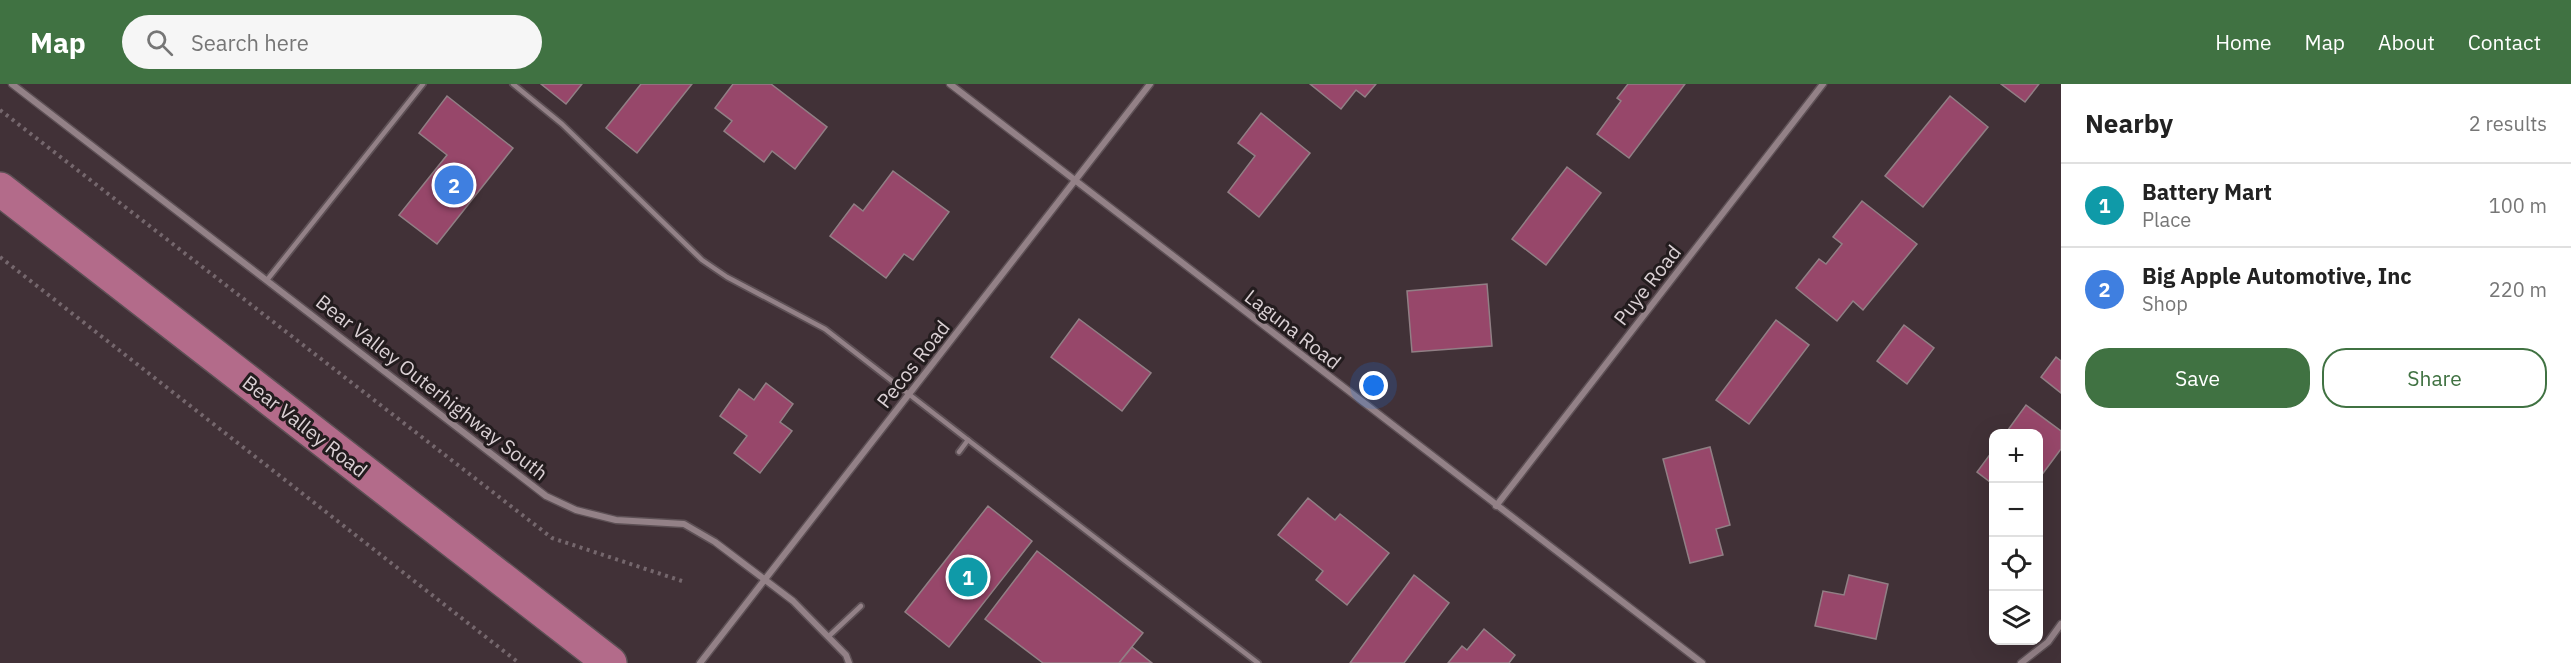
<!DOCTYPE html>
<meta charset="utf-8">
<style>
body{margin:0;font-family:"IBM Plex Sans",sans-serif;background:#f6f6f6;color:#222}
.controls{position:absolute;right:18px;bottom:18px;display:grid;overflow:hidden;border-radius:12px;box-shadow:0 6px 24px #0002}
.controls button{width:54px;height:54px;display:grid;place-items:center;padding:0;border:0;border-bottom:2px solid #e0e0e0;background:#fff;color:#222;font:30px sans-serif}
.you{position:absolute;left:1374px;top:302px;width:21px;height:21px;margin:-15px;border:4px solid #fff;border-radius:50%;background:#1a73e8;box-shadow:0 0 0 9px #1a73e833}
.badge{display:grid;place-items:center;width:39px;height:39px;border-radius:50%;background:#407242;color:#fff;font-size:20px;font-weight:700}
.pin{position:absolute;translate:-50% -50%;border:3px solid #fff;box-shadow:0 2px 6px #0006}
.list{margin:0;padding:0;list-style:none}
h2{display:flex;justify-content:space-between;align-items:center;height:78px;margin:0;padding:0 24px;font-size:26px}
h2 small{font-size:20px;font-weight:400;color:#767676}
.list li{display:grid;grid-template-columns:39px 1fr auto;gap:18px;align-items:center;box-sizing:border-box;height:84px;padding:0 24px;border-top:2px solid #e0e0e0}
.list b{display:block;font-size:22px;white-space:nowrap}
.list p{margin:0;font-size:20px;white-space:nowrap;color:#767676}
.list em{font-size:20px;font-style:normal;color:#767676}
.actions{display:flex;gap:12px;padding:18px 24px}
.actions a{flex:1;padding:14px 0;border:2px solid #407242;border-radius:24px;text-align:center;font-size:21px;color:#407242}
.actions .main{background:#407242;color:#fff}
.icon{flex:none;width:33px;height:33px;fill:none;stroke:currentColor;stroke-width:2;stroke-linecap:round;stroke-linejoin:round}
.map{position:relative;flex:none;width:2061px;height:579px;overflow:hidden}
header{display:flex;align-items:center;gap:36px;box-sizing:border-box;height:84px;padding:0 30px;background:#407242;color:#fff}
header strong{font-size:28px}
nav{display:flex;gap:33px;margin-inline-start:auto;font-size:21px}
.search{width:420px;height:54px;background:#f6f6f6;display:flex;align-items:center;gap:15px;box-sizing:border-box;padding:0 21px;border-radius:33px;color:#767676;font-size:22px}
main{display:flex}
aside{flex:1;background:#fff}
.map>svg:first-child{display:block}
</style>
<header>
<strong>Map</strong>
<div class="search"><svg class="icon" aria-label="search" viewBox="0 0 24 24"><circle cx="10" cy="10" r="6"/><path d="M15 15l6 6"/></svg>Search here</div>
<nav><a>Home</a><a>Map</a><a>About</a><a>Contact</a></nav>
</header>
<main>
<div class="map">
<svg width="2061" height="579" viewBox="0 0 2061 579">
<rect width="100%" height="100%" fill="#413137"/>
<g fill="#97476a" stroke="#917f85" stroke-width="1.5">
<polygon points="541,0 582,0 566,20"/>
<polygon points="641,0 692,0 637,69 606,44"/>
<polygon points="733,0 771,0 827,43 795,85 772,67 764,78 724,47 732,37 715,24"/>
<polygon points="1310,0 1376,0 1365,13 1356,6 1341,25"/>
<polygon points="1628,0 1685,0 1629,74 1597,50 1621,17 1617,14"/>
<polygon points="2001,0 2039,0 2025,18"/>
<polygon points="447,12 513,64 437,160 399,131 447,71 419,49"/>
<polygon points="1950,12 1988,43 1923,123 1885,92"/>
<polygon points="1261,29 1310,69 1259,133 1228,108 1255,72 1238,59"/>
<polygon points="1567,83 1601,109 1546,181 1512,155"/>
<polygon points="893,87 949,128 913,176 904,170 886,194 830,152 854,120 863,127"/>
<polygon points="1862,117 1917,160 1863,226 1853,217 1837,237 1796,204 1819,175 1826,180 1842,160 1833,153"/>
<polygon points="1487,200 1492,262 1412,268 1407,207"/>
<polygon points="1079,235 1151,289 1122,327 1051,273"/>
<polygon points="1776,236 1809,261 1749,340 1716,316"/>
<polygon points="1904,241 1934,264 1907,300 1877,277"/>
<polygon points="2056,273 2061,277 2061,309 2041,293"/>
<polygon points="766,299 793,320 780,338 792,347 760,389 734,369 747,352 720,332 739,305 754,316"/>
<polygon points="2026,321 2061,347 2061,365 2038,396 2038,350 2005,350"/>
<polygon points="1710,363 1730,441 1716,445 1723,471 1690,479 1663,375"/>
<polygon points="1994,365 1994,401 1977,388"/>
<polygon points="1308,414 1335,436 1340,430 1389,469 1347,521 1316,496 1323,487 1278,451"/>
<polygon points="988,422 1032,457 949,563 905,528"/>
<polygon points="1037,467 1143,549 1119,579 1043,579 985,535"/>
<polygon points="1414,491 1449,519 1404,579 1350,579"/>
<polygon points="1849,491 1888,500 1876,555 1815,542 1823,507 1844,511"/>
<polygon points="1484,545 1515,571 1509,579 1448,579 1462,562 1467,566"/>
<polygon points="1132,563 1152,579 1119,579"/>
</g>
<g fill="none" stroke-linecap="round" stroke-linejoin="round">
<defs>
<g id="lane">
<polyline points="513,0 562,40 702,176 727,193 825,245 968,356 959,368"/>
<polyline points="267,196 423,0"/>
<polyline points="968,356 1258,579"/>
<polyline points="828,553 861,522"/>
</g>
<g id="street">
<polyline points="12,0 546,412 576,426 616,436 684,440 715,458 793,517 846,571 849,579"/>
<polyline points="950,0 1702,579"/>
<polyline points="1496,422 1823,0"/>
<polyline points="700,579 1150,0"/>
<polyline points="2021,579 2048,558 2061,540"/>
</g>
<polyline id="primary" points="0,105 610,579"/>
</defs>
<use href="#lane" stroke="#5d5055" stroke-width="8"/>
<use href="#street" stroke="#5d5055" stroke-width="9"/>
<use href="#primary" stroke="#5d5055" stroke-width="36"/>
<g stroke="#75676d" stroke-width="4" stroke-dasharray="3 4.5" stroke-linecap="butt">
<polyline points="0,26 552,454 682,497"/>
<polyline points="0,173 519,579"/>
</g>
<use href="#lane" stroke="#938187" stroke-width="4.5"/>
<use href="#street" stroke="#938187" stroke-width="6"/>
<use href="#primary" stroke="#b36b8a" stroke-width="33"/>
</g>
<g text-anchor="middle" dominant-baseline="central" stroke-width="6" stroke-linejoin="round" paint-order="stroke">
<g font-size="20" fill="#dad0d4" stroke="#231c1e">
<text transform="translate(1647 201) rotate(-52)">Puye Road</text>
<text transform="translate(1293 245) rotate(38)">Laguna Road</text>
<text transform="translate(913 280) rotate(-52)">Pecos Road</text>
<text transform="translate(432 303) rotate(38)">Bear Valley Outerhighway South</text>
<text transform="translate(305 342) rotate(38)">Bear Valley Road</text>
</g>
</g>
</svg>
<div class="controls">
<button>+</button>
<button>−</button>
<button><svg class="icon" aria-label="locate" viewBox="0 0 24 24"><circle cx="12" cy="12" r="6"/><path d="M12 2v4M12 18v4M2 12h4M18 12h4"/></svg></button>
<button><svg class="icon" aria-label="layers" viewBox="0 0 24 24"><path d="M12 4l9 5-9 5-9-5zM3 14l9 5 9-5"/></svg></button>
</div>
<div class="you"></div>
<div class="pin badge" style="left:968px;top:493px;background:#0f9aa8">1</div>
<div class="pin badge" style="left:454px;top:101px;background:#3f7fe0">2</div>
</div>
<aside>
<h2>Nearby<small>2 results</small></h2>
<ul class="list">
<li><span class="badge" style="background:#0f9aa8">1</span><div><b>Battery Mart</b><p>Place</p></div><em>100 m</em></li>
<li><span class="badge" style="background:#3f7fe0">2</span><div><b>Big Apple Automotive, Inc</b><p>Shop</p></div><em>220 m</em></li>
</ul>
<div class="actions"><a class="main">Save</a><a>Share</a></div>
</aside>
</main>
